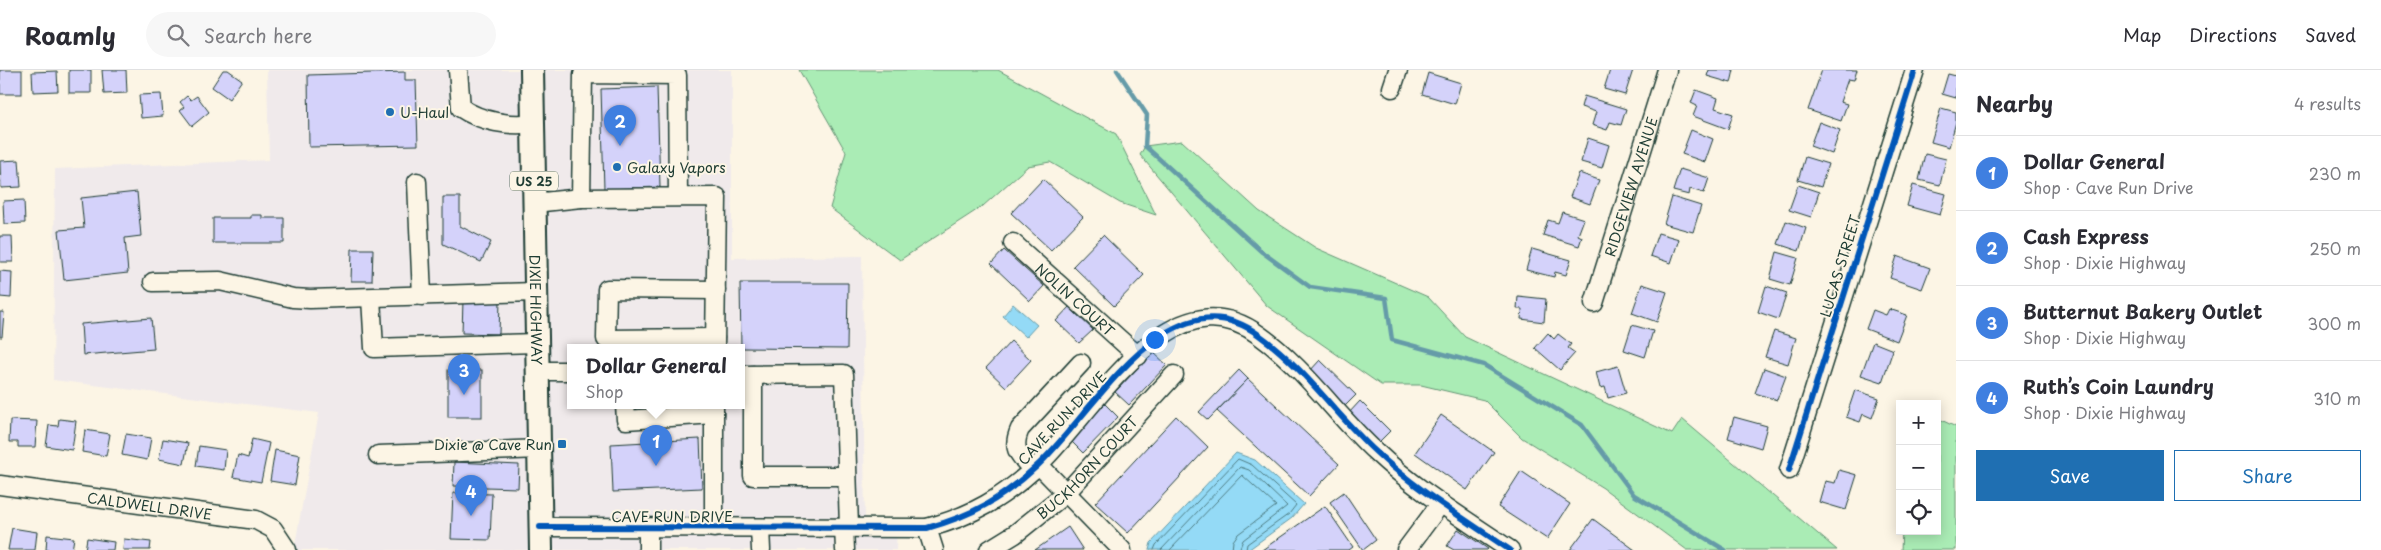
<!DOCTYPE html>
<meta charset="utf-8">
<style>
body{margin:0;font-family:"Playpen Sans",sans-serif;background:#f7f7f7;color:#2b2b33}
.controls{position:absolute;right:15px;bottom:15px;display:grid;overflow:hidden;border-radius:0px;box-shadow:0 2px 12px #0003}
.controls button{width:45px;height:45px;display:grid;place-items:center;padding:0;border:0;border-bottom:1px solid #e1e1e2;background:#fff;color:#2b2b33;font:25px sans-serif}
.you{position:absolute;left:1154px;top:269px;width:18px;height:18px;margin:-12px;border:4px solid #fff;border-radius:50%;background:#1a73e8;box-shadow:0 0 0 8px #1a73e833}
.badge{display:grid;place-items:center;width:32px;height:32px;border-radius:50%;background:#1f6fb2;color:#fff;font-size:16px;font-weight:700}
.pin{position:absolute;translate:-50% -41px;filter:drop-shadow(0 1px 2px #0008)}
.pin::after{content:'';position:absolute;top:26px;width:18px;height:15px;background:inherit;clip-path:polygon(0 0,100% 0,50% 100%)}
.popup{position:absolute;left:567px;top:274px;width:178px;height:65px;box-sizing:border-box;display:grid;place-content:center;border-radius:0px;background:#fff;filter:drop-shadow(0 1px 4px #0005);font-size:16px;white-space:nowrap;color:#7c7c81}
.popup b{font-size:19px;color:#2b2b33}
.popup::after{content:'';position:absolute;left:50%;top:100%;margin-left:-10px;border:10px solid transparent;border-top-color:#fff}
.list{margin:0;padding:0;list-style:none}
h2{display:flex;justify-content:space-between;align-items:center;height:65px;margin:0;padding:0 20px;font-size:21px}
h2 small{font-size:16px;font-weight:400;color:#7c7c81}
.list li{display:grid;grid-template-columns:32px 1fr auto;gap:15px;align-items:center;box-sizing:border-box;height:75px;padding:0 20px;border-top:1px solid #e1e1e2}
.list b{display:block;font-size:19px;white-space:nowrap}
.list p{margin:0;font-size:16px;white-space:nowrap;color:#7c7c81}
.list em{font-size:16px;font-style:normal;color:#7c7c81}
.actions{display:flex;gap:10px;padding:15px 20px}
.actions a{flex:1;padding:11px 0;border:1px solid #1f6fb2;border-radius:0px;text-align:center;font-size:18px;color:#1f6fb2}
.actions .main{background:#1f6fb2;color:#fff}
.icon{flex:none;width:28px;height:28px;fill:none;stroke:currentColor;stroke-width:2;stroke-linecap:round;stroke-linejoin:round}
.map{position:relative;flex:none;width:1956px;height:480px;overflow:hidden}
header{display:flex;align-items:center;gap:30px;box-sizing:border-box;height:70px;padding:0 25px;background:#fff;border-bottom:1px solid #e1e1e2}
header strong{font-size:24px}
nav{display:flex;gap:28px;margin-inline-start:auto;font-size:18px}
.search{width:350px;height:45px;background:#f7f7f7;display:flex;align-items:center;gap:12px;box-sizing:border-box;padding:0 18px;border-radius:28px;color:#7c7c81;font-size:19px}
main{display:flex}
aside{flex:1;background:#fff}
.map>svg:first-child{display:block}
</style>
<header>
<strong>Roamly</strong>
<div class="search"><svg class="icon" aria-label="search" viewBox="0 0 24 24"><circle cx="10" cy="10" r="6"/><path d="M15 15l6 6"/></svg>Search here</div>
<nav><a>Map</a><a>Directions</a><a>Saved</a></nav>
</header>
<main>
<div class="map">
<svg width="1956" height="480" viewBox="0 0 1956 480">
<rect width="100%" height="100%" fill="#fcf5e5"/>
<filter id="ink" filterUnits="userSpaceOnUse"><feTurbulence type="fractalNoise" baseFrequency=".02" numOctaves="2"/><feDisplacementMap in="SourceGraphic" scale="10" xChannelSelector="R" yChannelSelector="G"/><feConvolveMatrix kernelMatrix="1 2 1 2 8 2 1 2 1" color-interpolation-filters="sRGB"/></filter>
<g filter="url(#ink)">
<path fill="#f0eaeb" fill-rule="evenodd" d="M267,0H732V188L862,186L865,456H897L896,480H294L319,343L53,310L55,99L269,90ZM571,277H741V335H571Z"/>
<g fill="#aaecb5" stroke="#649474">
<polygon points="799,0 998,0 1116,64 1156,145 1120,133 1050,92 1028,96 983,136 900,190 830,138 846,82"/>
<polygon points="1182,71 1259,141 1316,178 1428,227 1465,267 1672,364 1682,349 1837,480 1687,480 1603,418 1522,368 1484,330 1421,315 1381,315 1267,236 1140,85 1145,76"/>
<polygon points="1937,348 1956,357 1956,480 1901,480 1902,461 1937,461"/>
</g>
<g fill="#94daf6" stroke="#659ba8">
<polygon points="1013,234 1037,255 1026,267 1003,246"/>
<polygon points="1236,383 1255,390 1304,434 1292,448 1248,480 1149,480 1151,473"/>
</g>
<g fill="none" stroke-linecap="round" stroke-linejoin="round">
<g stroke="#4e7c82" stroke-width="1">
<polyline points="1154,480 1156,475 1238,389 1252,395 1296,435 1289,444 1247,474 1246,480"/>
<polyline points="1161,480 1240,397 1249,400 1287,436 1243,470 1239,480"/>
<polyline points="1170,480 1242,405 1276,436 1238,464 1233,471 1232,480"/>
</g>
<polyline stroke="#659ba8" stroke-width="4.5" points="1117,0 1147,45 1145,76 1262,182 1310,217 1386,228 1392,270 1484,295 1582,355 1634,425 1725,480"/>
</g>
<g fill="#d4d2fa" stroke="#1f3d34">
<rect x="0" y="0" width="22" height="24"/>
<rect x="69" y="0" width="22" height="23"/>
<polygon points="102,0 126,0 127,23 104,24"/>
<polygon points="223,0 228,0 242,10 229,29 212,17"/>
<polygon points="1610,0 1633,0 1625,25 1604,19"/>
<polygon points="1709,0 1734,0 1731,13 1707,6"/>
<polygon points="1822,0 1857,0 1854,10 1848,9 1840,32 1847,34 1841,51 1808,40"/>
<polygon points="57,1 58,21 33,22 32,2"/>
<polygon points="405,2 405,10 416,10 418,75 309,77 308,5"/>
<polygon points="1428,3 1461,13 1455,34 1422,24"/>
<polygon points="1948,4 1956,6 1956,28 1942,24"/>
<polygon points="657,17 660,117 604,119 601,19"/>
<polygon points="1696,20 1718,28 1715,38 1733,44 1728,59 1693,46 1697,36 1691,33"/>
<polygon points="161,24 163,46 141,48 139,25"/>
<polygon points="187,26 191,30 197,26 209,42 192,56 180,40 184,37 180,32"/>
<polygon points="1584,26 1626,39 1621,55 1610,52 1607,60 1592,55 1596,42 1581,37"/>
<polygon points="1941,38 1956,42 1956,52 1949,77 1931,72"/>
<polygon points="1819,52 1840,60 1832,84 1810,76"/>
<polygon points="1691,60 1713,69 1705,92 1682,84"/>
<polygon points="1588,68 1609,75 1602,98 1581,92"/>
<polygon points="1925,84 1946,89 1940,115 1919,110"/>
<polygon points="1805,87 1828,94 1821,117 1798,110"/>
<polygon points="19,90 21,117 1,118 0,91"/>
<polygon points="1680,99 1709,108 1704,123 1690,119 1689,125 1673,121"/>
<polygon points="1579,103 1599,110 1590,134 1570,127"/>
<polygon points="1043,109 1083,147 1051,180 1011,143"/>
<polygon points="1798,115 1819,122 1811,147 1789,140"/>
<polygon points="1913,115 1946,124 1940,145 1907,136"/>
<polygon points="137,122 141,166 125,168 128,203 64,210 59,160 84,158 81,128"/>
<polygon points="443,127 460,127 460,156 491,172 481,192 443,174"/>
<polygon points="1672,127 1701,136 1693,162 1664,154"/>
<polygon points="24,130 25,153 4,154 3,131"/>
<polygon points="1562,142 1584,149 1578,165 1582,167 1579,176 1543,165 1548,150 1558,153"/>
<polygon points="251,145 262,145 262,148 284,148 284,173 213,173 213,148 251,148"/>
<polygon points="1786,151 1806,158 1799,181 1778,174"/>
<polygon points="1658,163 1679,169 1671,193 1650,186"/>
<polygon points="1103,165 1144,205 1114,236 1073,196"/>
<polygon points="0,166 12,166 13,192 0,192"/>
<polygon points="352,179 373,179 372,211 351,211"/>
<polygon points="1532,179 1571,190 1566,205 1555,202 1554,207 1526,200"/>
<polygon points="1004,180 1044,216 1030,231 991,194"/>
<polygon points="1777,182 1798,188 1790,215 1770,209"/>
<polygon points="1897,186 1930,198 1922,219 1890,208"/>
<polygon points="0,201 12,202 11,228 0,227"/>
<polygon points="740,213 848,213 847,279 741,278"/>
<polygon points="1642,214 1667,222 1657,252 1632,243"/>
<polygon points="1766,216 1787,223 1778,249 1758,242"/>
<polygon points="1518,226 1546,229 1544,252 1521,249 1522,239 1517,239"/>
<polygon points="463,230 500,231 499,264 462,263"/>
<polygon points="1069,237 1093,260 1079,273 1056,251"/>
<polygon points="1889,239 1907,245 1897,271 1866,259 1873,240 1886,245"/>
<polygon points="0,242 4,242 2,267 0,267"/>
<polygon points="151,248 154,279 83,285 81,254"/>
<polygon points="1632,255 1653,261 1645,287 1624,280"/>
<polygon points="1774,261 1796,268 1788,294 1765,287"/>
<polygon points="1548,263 1554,269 1558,264 1571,274 1568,278 1575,283 1560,300 1535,278"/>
<polygon points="1011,271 1031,290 1006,317 986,298"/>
<polygon points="1873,272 1893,280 1882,312 1861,305"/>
<polygon points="1153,282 1167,295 1129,335 1115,322"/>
<polygon points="1320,290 1356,325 1344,337 1309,302"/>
<polygon points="1618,296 1626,323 1608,328 1605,317 1600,318 1596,302"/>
<polygon points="1764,298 1786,306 1777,330 1755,323"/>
<rect x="448" y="300" width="34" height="47"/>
<polygon points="1239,300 1248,309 1208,350 1199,342"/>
<polygon points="1248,309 1339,394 1309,426 1217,341"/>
<polygon points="1855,320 1879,328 1872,348 1863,344 1860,352 1846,347"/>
<polygon points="1360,331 1390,361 1378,373 1348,344"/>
<polygon points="1105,334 1118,347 1083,383 1070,370"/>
<polygon points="1441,345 1494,382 1467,420 1415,383"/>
<polygon points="1176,346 1208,377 1128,463 1095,433"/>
<polygon points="1734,347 1767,356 1761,378 1728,368"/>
<polygon points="59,349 76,351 72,380 46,376 49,355 58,356"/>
<polygon points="10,350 37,351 35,377 18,377 18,372 9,372"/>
<polygon points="85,360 110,364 106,386 82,382"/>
<polygon points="126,364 151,368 147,390 122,385"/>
<polygon points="163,369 188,373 184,394 159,389"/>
<polygon points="252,369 269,373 261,412 233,407 238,385 248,388"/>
<polygon points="700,369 702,418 613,422 611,374"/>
<polygon points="199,376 226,380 224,400 196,396"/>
<polygon points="275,380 300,385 295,415 270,411"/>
<polygon points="454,392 519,395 518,418 453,416"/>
<polygon points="1839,400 1857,405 1846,440 1819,432 1825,411 1835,413"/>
<polygon points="1521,401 1570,434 1547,469 1498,437"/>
<polygon points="1344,422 1376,470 1363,480 1330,432"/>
<polygon points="453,423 492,424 490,470 451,469"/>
<polygon points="1325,436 1353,477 1349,480 1262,480"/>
<polygon points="1593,449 1635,480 1570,480"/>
<polygon points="1068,457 1083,480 1035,480"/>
<polygon points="12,458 37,462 35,480 8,480"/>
<polygon points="1458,459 1488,479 1487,480 1454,480 1447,476"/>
<polygon points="47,465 74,468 72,480 46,480"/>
<polygon points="87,468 114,472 113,480 85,480"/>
<polygon points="124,469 151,472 150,480 123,480"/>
</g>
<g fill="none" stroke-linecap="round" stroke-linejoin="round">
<defs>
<g id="minor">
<path d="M458,0L461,38C480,51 510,57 533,53"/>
<polyline points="1392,18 1398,0"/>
<polyline points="417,112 422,226"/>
<polyline points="678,127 677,5 583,4 581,128 717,127 715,277"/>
<polyline points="534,133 581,128"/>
<path id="s1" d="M1013,173L1138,286"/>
<polyline points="153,212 220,211 293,228 310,229 535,222"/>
<polyline points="371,228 374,278 536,273"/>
<path id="s2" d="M1594,233L1667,0"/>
<polyline points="715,268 606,269 607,219 716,220"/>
<polyline points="537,301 571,301"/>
<polyline points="741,305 844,304 849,457"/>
<polyline points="753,305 753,406 847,406"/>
<polyline points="625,335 626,350 714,344"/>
<polyline points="378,385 540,379"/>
<polyline points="1039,395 1122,480"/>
<path d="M1033,400C1019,385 1011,379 1020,359L1081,293"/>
<polyline points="1789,400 1915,0"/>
<path id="s3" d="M0,415L256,450L273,459L287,480"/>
<path d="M540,457L927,458C972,446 1003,428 1037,396C1092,346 1169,199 1259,265C1304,297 1336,345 1376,382C1416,420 1465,449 1510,480"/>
<polyline points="844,457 845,480"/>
<polyline points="648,458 648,480"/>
<polyline points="714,458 714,335"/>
<polyline points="760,458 761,480"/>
<polyline points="927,458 934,480"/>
<path id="s4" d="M989,480L1015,464L1066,423L1174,305"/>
<polyline points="1406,480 1441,433"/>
</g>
<g id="major">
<path id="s5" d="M532,0L541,480"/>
</g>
</defs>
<use href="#minor" stroke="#1f3d34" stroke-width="21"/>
<use href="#major" stroke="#1f3d34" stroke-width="26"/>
<use href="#minor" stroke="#fcf5e5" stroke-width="18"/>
<use href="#major" stroke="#fcf5e5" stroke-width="22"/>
<defs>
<g id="cycleway">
<polyline points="1789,400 1915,0"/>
<path d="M540,457L927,458C972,446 1003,428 1037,396C1092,346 1169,199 1259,265C1304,297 1336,345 1376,382C1416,420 1465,449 1510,480"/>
</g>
</defs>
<use href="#cycleway" stroke="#fcf5e5" stroke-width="9"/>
<use href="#cycleway" stroke="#0057b8" stroke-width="6"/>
</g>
</g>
<g fill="#1f6fb2" stroke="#fcf5e5" stroke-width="2">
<circle cx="390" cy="42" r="5"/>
<circle cx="617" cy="97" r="5"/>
<rect x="557" y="369" width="10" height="10" rx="2.5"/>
</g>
<g text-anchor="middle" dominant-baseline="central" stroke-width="4" stroke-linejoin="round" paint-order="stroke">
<rect fill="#fcf5e5" stroke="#617469" stroke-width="1" x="510" y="101.5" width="48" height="19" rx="4"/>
<g font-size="12" font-weight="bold" fill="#1f3d34">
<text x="534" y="111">US 25</text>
</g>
<g font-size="14" fill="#1f3d34" stroke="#fcf5e5" text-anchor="start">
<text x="400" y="42">U-Haul</text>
<text x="627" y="97">Galaxy Vapors</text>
<text x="552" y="374" text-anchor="end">Dixie @ Cave Run</text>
</g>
<g font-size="14" fill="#1f3d34" stroke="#fcf5e5">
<text stroke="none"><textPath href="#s2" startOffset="122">RIDGEVIEW AVENUE</textPath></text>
<text transform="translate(1840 196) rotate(-73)">LUCAS STREET</text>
<text stroke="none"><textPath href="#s1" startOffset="84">NOLIN COURT</textPath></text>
<text stroke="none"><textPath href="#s5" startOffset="240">DIXIE HIGHWAY</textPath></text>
<text transform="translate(1062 348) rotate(-47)">CAVE RUN DRIVE</text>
<text stroke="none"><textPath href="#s4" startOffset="129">BUCKHORN COURT</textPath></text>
<text stroke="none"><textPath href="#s3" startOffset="151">CALDWELL DRIVE</textPath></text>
<text x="672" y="446">CAVE RUN DRIVE</text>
</g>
</g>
</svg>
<div class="controls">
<button>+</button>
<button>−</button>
<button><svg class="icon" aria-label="locate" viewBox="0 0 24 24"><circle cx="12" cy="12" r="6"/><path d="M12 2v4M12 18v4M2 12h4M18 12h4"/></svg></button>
</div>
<div class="you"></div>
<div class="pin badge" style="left:656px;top:396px;background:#3f7fe0">1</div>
<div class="popup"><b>Dollar General</b>Shop</div>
<div class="pin badge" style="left:620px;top:76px;background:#3f7fe0">2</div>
<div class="pin badge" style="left:464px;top:325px;background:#3f7fe0">3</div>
<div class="pin badge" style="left:471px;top:446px;background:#3f7fe0">4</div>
</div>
<aside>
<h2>Nearby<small>4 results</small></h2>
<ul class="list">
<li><span class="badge" style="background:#3f7fe0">1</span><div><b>Dollar General</b><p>Shop · Cave Run Drive</p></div><em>230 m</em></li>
<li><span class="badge" style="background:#3f7fe0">2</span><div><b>Cash Express</b><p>Shop · Dixie Highway</p></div><em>250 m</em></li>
<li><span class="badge" style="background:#3f7fe0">3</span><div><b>Butternut Bakery Outlet</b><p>Shop · Dixie Highway</p></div><em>300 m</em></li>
<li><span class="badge" style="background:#3f7fe0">4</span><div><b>Ruth’s Coin Laundry</b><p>Shop · Dixie Highway</p></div><em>310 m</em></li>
</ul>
<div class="actions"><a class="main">Save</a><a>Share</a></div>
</aside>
</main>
